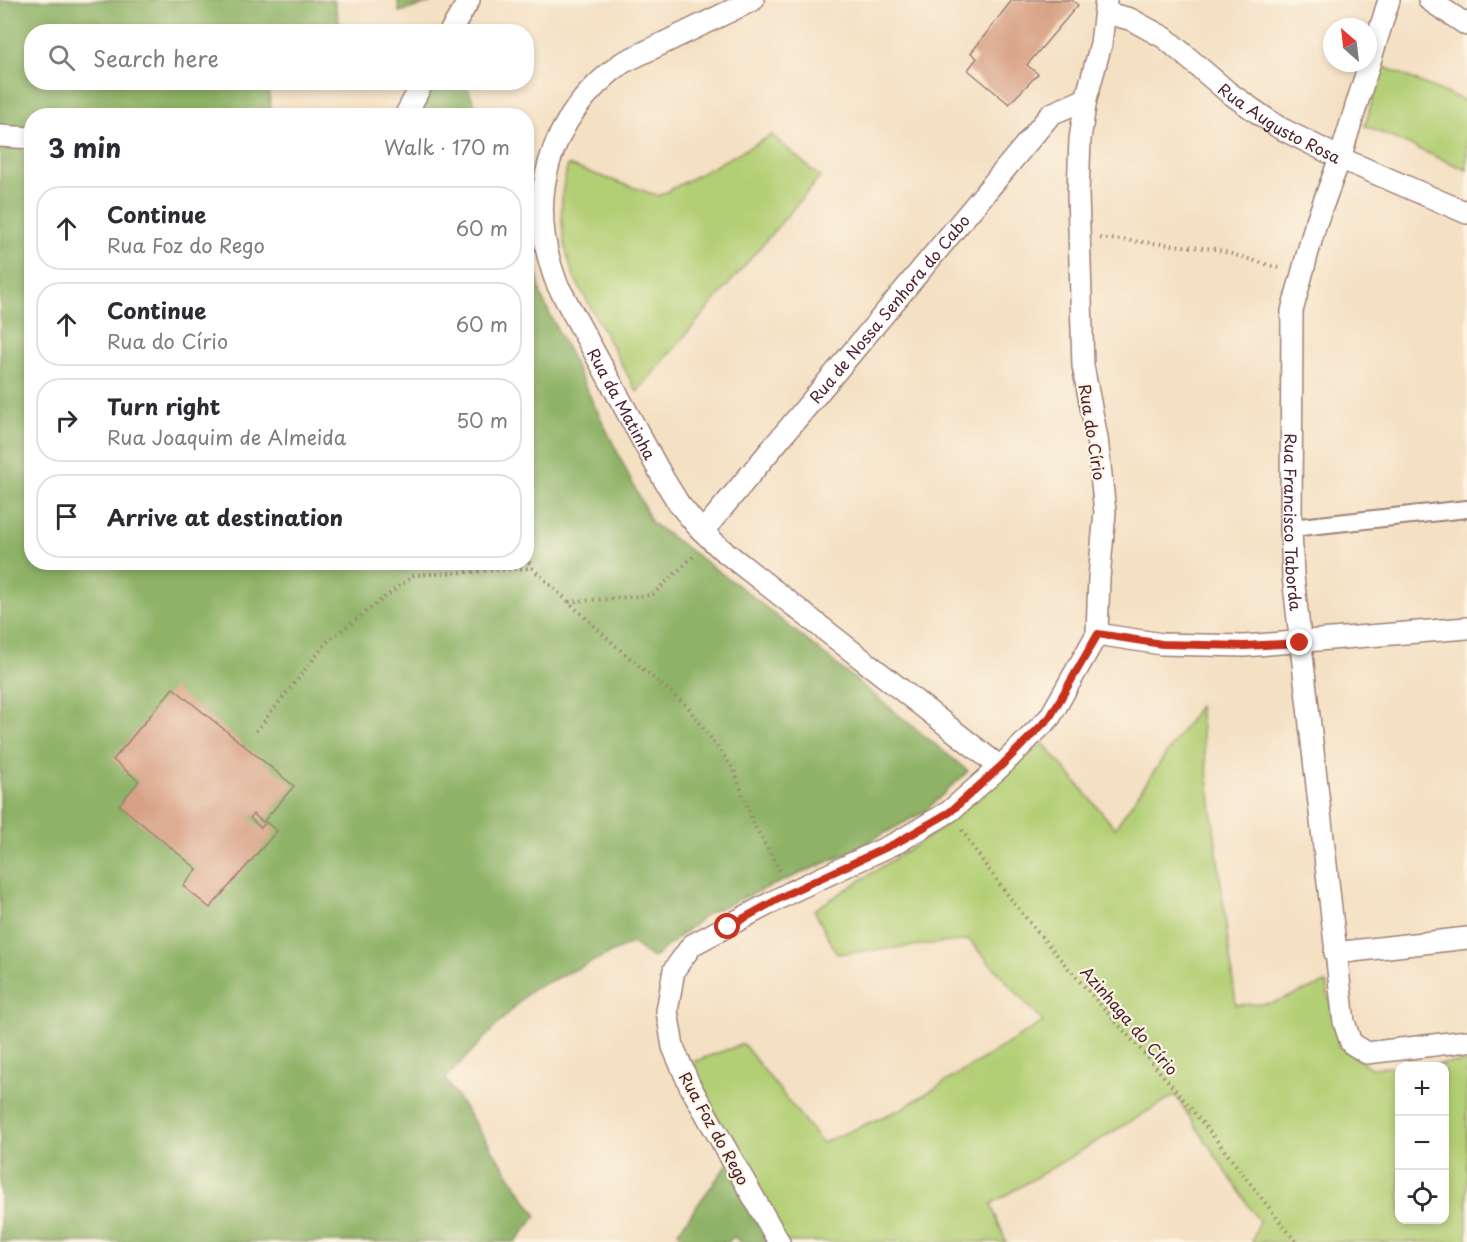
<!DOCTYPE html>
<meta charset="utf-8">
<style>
body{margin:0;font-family:"Playpen Sans",sans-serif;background:#f2f2f3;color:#2b2b33}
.controls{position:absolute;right:18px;bottom:18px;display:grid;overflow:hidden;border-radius:12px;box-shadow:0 3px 9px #0003}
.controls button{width:54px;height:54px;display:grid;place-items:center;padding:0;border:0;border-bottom:2px solid #e1e1e2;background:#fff;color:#2b2b33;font:30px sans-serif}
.compass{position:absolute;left:1323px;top:18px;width:54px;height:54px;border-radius:50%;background:#fff;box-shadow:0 3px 9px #0003;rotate:332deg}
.stop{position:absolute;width:18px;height:18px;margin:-14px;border:4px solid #c8321e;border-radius:50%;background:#fff}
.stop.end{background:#c8321e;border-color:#fff;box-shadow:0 2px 6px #0008}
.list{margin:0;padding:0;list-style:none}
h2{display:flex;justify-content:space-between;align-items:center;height:78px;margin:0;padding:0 24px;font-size:26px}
h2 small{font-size:20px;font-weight:400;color:#7c7c81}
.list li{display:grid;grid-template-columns:39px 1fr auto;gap:18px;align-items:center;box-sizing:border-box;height:84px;margin:0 12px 12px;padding:0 12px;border:2px solid #e1e1e2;border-radius:24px}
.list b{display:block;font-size:22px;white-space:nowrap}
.list p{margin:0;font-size:20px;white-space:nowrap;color:#7c7c81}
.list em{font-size:20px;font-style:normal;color:#7c7c81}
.icon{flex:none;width:33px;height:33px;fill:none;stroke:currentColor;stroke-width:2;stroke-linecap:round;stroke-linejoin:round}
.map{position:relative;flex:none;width:1467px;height:1242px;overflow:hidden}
.search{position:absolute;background:#fff;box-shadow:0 3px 9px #0003;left:24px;top:24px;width:510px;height:66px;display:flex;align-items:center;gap:15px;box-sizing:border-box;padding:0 21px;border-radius:24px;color:#7c7c81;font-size:22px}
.panel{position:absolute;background:#fff;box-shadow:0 3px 9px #0003;left:24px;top:108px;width:510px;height:462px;border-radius:24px}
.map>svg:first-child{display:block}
</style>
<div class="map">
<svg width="1467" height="1242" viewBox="0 0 1467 1242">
<rect width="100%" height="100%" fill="#fcf5e5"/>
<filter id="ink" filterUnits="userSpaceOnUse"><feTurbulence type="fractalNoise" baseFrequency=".0167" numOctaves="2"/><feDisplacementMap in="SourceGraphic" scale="12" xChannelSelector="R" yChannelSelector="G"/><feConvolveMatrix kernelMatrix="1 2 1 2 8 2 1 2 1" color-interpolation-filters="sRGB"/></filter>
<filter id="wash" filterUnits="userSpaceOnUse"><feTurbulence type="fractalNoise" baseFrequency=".008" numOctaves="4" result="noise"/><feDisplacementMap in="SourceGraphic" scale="24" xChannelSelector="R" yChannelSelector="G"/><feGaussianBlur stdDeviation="1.35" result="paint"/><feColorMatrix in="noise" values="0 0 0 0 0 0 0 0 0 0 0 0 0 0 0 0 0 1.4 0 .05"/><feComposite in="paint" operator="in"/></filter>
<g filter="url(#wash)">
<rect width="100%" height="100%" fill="#f4e0c3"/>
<g fill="#b3cf75" stroke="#7e7750" stroke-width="1.5" fill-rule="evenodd">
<polygon points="1382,66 1467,102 1467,170 1365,126"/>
<path d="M772,135L820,177L637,392L574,277C560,239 557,203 568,165L659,196Z"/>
<path d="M1199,706L1236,1005L1272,1003L1326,983L1339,1046L1371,1068L1467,1062V1242H1252L1259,1221L1175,1095L991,1204L1006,1242H779L690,1063L743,1044L822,1143L901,1109L1043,1022L969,940L837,954L814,910L938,831L1043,743L1115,828ZM1400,1066H1444V1220H1400Z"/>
</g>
<g fill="#8eb266" stroke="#6c6848" stroke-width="1.5">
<polygon points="0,0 334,0 341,31 32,32 32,82 267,83 272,115 32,116 32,562 526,562 527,220 541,296 652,523 747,592 968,771 924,812 846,854 708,913 653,958 632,943 531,990 445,1079 537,1216 515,1242 0,1242"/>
<polygon points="398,0 441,0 399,12"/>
<polygon points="437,82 465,83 480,115 416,116"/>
<polygon points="732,1158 779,1242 739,1242 734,1236 729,1242 689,1242 678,1232"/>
</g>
<g id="blocks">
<g fill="#d8a084">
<polygon points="1012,0 1072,0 1078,5 1027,65 1038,74 1009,104 968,70 977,58 971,53"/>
<polygon points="173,688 294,786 263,822 253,814 250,818 261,828 266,822 277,831 210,908 183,886 197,869 119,805 139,781 113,760"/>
</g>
</g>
</g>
<g filter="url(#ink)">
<use href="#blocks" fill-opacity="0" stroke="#9f8077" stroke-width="1.5"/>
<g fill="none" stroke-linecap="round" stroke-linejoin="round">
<defs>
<polyline id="pedestrian" points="1291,528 1467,509"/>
<g id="minor">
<path id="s1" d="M753,0L622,63C548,118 524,198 557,284L663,478L679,504L699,528L720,548L1000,767"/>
<path id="s2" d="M1389,0L1340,158L1315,226L1292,311L1291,528L1293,576L1344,1022L1351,1043L1367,1053L1467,1041"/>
<polyline points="1429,0 1467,25"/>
<path id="s3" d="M1106,13L1130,19L1165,38L1228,92L1278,127L1340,158L1467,213"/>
<polyline points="450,32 469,0"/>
<polyline points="405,116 423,82"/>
<polyline points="0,136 32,138"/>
<path id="s4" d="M703,531L1051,114L1086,99"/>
<polyline points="1097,634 1162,644 1244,646 1467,628"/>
<polyline points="1335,953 1467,938"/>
<polyline points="779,1242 690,1086 673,1047 667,1011 674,970 692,945 791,892 898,842 950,811 1000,767 1050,717 1097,634 1099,578 1105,512 1097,438 1083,366 1078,193 1080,139 1086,99 1101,44 1106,0"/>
</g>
</defs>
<use href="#pedestrian" stroke="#9f8077" stroke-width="20"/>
<use href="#minor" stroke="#9f8077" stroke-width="24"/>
<g stroke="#9f8077" stroke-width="4" stroke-dasharray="1.5 4.5" stroke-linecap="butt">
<polyline points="1100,238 1215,249 1282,269"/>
<polyline points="526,557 532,568"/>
<polyline points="569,602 652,595 695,555"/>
<polyline points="256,731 328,641 414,575 532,568 619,649 687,706 734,770 754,825 781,872"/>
<path d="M962,830C1019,920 1096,997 1166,1079C1211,1131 1253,1188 1296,1242"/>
</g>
<use href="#pedestrian" stroke="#fff" stroke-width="16"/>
<use href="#minor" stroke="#fff" stroke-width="21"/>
</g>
</g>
<g fill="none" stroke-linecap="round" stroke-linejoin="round" filter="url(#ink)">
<polyline stroke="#c8321e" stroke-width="8" points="728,927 791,892 898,842 950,812 1000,767 1050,717 1098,634 1162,644 1244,646 1300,643"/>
</g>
<g text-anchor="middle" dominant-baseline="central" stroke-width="4.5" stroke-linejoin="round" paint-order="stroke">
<g font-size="16" fill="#4a1f2b" stroke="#fcf5e5">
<text stroke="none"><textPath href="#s3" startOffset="208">Rua Augusto Rosa</textPath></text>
<text stroke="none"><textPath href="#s4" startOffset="290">Rua de Nossa Senhora do Cabo</textPath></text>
<text stroke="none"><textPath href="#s1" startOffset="531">Rua da Matinha</textPath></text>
<text transform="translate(1093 432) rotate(81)">Rua do Círio</text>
<text stroke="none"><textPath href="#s2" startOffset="537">Rua Francisco Taborda</textPath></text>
<text transform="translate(1130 1020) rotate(49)">Azinhaga do Círio</text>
<text transform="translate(715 1128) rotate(61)">Rua Foz do Rego</text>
</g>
</g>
</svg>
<div class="controls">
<button>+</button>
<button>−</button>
<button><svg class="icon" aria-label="locate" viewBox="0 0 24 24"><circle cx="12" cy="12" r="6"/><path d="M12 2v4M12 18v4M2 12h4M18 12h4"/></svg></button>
</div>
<svg class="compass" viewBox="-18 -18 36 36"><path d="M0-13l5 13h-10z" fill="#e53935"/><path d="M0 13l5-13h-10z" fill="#7c7c81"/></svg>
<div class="stop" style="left:728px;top:927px"></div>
<div class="stop end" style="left:1300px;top:643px"></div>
<div class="search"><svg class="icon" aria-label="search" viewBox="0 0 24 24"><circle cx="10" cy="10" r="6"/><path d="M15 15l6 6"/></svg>Search here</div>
<section class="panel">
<h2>3 min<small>Walk · 170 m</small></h2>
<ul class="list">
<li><svg class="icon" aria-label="ahead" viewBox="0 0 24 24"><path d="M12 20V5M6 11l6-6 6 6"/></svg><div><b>Continue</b><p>Rua Foz do Rego</p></div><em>60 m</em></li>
<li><svg class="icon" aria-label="ahead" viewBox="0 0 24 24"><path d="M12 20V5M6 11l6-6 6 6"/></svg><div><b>Continue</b><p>Rua do Círio</p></div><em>60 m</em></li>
<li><svg class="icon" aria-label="right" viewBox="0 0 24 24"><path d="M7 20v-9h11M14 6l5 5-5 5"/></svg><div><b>Turn right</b><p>Rua Joaquim de Almeida</p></div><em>50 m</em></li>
<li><svg class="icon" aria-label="arrive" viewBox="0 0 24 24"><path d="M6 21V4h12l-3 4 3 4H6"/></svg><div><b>Arrive at destination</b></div></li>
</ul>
</section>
</div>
